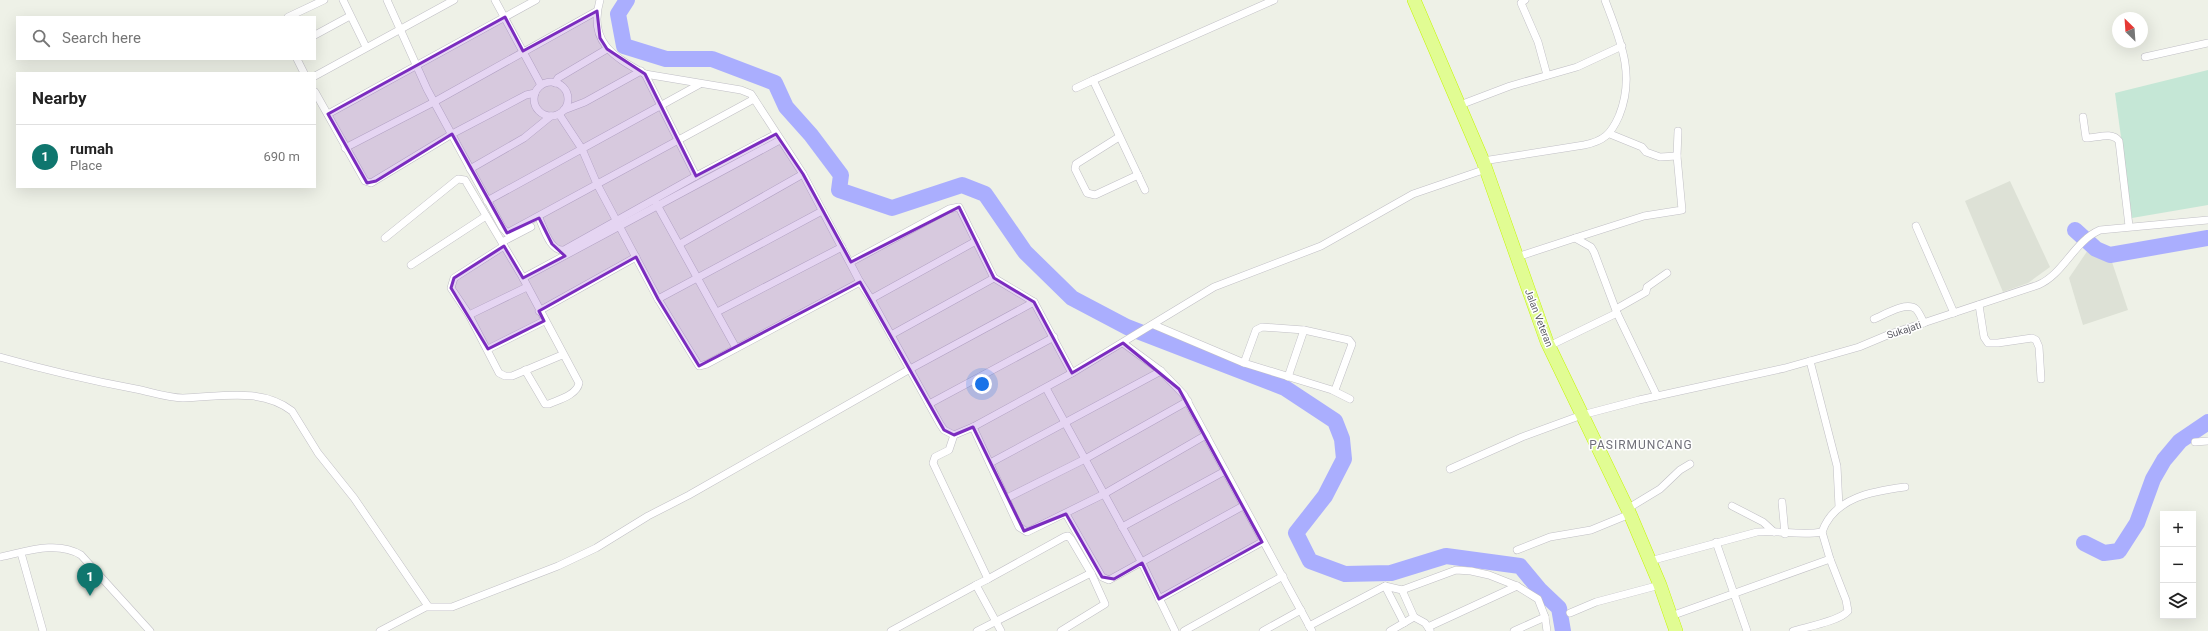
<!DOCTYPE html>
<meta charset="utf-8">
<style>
body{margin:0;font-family:Roboto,sans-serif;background:#f6f6f6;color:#222}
.controls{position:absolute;right:12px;bottom:12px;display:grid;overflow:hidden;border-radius:0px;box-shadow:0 4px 16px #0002}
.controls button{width:36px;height:36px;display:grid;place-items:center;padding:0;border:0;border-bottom:1px solid #e0e0e0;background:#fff;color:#222;font:20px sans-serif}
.compass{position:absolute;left:2112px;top:12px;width:36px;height:36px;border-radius:50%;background:#fff;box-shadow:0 4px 16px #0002;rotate:335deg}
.you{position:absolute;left:982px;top:384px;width:14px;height:14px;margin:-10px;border:3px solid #fff;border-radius:50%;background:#1a73e8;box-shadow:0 0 0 6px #1a73e833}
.badge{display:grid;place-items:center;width:26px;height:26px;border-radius:50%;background:#0f766e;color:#fff;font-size:13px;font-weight:700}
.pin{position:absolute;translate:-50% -33px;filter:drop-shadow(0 1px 2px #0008)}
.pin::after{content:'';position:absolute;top:21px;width:14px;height:12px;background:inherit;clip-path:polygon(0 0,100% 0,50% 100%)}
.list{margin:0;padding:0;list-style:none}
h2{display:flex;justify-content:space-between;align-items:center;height:52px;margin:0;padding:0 16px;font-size:17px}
h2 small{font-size:13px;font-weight:400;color:#767676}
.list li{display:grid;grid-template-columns:26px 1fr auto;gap:12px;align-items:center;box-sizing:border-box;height:64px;padding:0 16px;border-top:1px solid #e0e0e0}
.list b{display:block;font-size:15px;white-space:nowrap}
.list p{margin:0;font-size:13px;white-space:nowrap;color:#767676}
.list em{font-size:13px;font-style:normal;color:#767676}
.icon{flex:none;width:22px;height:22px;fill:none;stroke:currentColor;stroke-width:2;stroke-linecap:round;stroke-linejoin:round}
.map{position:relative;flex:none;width:2208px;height:631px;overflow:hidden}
.search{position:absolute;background:#fff;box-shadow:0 4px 16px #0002;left:16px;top:16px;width:300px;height:44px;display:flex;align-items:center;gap:10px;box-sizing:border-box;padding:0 14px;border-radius:0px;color:#767676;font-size:15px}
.panel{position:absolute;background:#fff;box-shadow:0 4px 16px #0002;left:16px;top:72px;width:300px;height:116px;border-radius:0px}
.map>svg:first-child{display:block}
</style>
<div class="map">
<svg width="2208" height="631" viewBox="0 0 2208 631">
<rect width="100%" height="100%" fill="#eef1e7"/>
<g fill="#dde1d6">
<polygon points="2010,181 2050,267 2028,283 2003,292 1965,201"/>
<polygon points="2088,250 2111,259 2128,310 2083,325 2069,278"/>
</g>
<polygon fill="#c5e7d6" points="2208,70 2208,205 2132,218 2115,93"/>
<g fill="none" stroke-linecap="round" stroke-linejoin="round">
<g stroke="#aaaefe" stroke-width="16">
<polyline points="627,0 618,14 624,46 666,59 712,59 775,83 786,107 811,135 841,175 839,190 892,208 962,185 985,194 1025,252 1072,298 1127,327 1285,388 1335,421 1342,439 1344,459 1325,496 1296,533 1310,561 1345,574 1391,573 1446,556 1520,566 1540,590 1559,608 1563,631"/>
<polyline points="2075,230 2096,249 2110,255 2208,238"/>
<polyline points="2084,543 2104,553 2119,551 2137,523 2153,479 2164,460 2180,441 2208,422"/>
</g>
<defs>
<g id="street">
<polyline points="343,0 366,47"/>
<polyline points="387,0 427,89 502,227 507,233 754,99"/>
<polyline points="495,0 541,85"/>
<path d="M600,0C588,41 612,56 645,74L741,90L751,94L803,174L860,282L871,299L940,424L944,430L954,435L973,427L1072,373L1214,287L1321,246L1413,194L1486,169"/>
<polyline points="1525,0 1521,3 1538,42 1547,75"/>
<polyline points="288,17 324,0"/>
<polyline points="315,35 350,16"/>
<polyline points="2145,57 2208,43"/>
<polyline points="297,59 304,73"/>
<polyline points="645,74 696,176"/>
<polyline points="315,76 454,0"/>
<polyline points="1093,80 1274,0"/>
<circle cx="551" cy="99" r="17"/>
<polyline points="555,83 558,78 607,49"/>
<polyline points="1076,88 1093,80 1145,190"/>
<polyline points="315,92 365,181 371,183 452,134 526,95 535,93"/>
<polyline points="1460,105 1510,86 1577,67 1622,46"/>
<polyline points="564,110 585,102 641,71"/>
<polyline points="328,114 536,0"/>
<polyline points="559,114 582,149 597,184 658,299 699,366 707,364 860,282"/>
<path d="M2083,117L2086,138C2097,138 2112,131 2119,141L2129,226"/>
<polyline points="1610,134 1642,147 1646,152 1660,157 1677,156"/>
<polyline points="1119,137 1076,164 1075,169 1087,193 1095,195 1138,175"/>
<polyline points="345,148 434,102 597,11"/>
<path d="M1483,161L1584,145C1604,141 1611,134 1619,116C1636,74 1620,40 1605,0"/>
<polyline points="470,169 524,138 551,116"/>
<polyline points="487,201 700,84"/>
<polyline points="656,203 736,348"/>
<path d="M539,218C544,228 550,252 564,250L696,176L776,134"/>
<polyline points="1916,226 1954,313"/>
<path d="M385,238L458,179L465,180L523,278L579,383C577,395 558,400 549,404H545L525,370"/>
<polyline points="1575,238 1644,216 1682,210 1677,156 1678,131"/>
<polyline points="502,242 531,227"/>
<polyline points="680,244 803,174"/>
<polyline points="504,246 454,278 451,288 469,315 499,373 505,376 512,376 562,355"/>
<polyline points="1517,257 1575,238 1591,247 1594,252 1617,313 1657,396"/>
<polyline points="851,262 949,209 959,207 994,278 1034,302 1072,373"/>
<polyline points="411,265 486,216"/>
<polyline points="523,278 780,140"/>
<polyline points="658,299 822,211"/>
<polyline points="871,299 976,241"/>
<polyline points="1979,305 1984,337 1988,343 1998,343 2032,338 2036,340 2039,347 2041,379"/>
<polyline points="1616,309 1646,292 1647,287 1667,273"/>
<polyline points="539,311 636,257"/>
<polyline points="717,312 842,247"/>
<polyline points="469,315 527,287"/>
<path d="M1874,319C1884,315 1906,301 1916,309C1919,312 1922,319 1924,323"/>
<polyline points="1154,325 1244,363 1332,390 1350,399"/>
<polyline points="891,335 994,278"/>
<polyline points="1123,343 1161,371 1184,395 1312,631"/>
<polyline points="1549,346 1617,313"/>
<polyline points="488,349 544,321"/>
<path d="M0,357C46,370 89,380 136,389C151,392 168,398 183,398C220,397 261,387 292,411L318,453L354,498L428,606"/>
<polyline points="1810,361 1837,466 1839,507"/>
<polyline points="1244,363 1256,330 1262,327 1304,330 1349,340 1352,344 1335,390"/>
<polyline points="1288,377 1304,330"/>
<polyline points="1046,388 1142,563 1175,631"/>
<polyline points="929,404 1054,337"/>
<polyline points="973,427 1019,527 1027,532 1104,494 1206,435"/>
<polyline points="954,435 949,450 935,457 933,463 988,579 976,585 1001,631"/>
<polyline points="2195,442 2208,441"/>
<polyline points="990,463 1161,371"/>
<path d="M1450,469L1522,437L1582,415L1639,400L1785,368L1859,347L1890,334L2038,285C2064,274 2074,241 2100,230L2208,220"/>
<polyline points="1007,498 1085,459 1188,401"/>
<polyline points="1782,502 1785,534"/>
<polyline points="1732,506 1763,522 1774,532"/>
<polyline points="1627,509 1660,489 1680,470 1690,464"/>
<polyline points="1066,514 1102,577 1109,580 1243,506"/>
<polyline points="1122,527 1225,471"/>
<polyline points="1716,542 1747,631"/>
<polyline points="1517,550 1550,537 1591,530 1630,514"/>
<polyline points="21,553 43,631"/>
<path d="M0,557C25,552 57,540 81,555L150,631"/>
<path d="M1830,559L1822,532C1834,497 1874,491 1905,487"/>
<path d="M1650,561L1757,532C1779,530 1800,536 1822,532"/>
<polyline points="988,579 1064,537 1068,536 1071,539 1091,573 1105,604 1061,631"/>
<polyline points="1385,586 1404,623"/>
<polyline points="1402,590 1414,617"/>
<polyline points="1159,599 1262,542"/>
<polyline points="1570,613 1596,602 1660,585"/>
<path d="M1671,616L1830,559L1846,600L1848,611C1840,621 1806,627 1793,631"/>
<polyline points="1545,617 1547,631"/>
<polyline points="1309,626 1385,586 1402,590 1456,570 1471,571 1489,575 1517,586 1538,599 1545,617 1514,631"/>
<polyline points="1428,627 1517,586"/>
<polyline points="380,631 426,607 452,607 558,566 596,548 648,516 689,495 910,369 1034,302"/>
<polyline points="891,631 976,585"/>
<polyline points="977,631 1091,573"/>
<polyline points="1184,631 1283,576"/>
<polyline points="1263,631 1301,610"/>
<polyline points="1390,631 1414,617 1425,623 1430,630"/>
</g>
<polyline id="highway" points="1414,0 1483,161 1547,342 1630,514 1660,585 1676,631"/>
</defs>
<use href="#street" stroke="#c0bfc5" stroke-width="8"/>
<use href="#highway" stroke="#c5f602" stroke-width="14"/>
<use href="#street" stroke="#fff" stroke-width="7"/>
<use href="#highway" stroke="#e1fc93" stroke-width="13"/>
</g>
<path fill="#7b2cbf" fill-opacity="0.2" stroke="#7b2cbf" stroke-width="3" stroke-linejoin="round" d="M597,11L600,38L607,49L645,74L696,176L776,134L803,174L851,262L959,207L994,278L1034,302L1072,373L1123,343L1179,389L1262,542L1159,599L1142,563L1114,579L1102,577L1066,514L1024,531L973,427L954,435L944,430L860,282L699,366L658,299L636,257L539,311L544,321L488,349L451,288L454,278L504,246L523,278L565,256L552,244L539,218L507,233L452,134L376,181L367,183L328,114L505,17L523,51Z"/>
<g text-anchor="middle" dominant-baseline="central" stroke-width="3" stroke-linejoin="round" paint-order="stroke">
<g font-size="10" fill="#5f5f67" stroke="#fff">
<text transform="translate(1539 318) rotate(69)">Jalan Veteran</text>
<text transform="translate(1904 330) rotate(-18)">Sukajati</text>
</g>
<g font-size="12" letter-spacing="1" fill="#707079" stroke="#fff">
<text x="1641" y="445">PASIRMUNCANG</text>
</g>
</g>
</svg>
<div class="controls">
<button>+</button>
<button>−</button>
<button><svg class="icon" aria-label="layers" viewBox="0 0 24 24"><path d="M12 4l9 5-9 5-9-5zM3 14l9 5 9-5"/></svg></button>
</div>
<svg class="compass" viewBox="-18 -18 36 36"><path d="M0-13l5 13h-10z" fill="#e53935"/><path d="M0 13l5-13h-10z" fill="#767676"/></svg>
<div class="you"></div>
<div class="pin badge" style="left:90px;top:596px">1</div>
<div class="search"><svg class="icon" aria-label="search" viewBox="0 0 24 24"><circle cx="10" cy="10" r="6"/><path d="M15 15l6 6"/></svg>Search here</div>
<section class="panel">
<h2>Nearby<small></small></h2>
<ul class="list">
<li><span class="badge">1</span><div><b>rumah</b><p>Place</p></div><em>690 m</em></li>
</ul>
</section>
</div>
